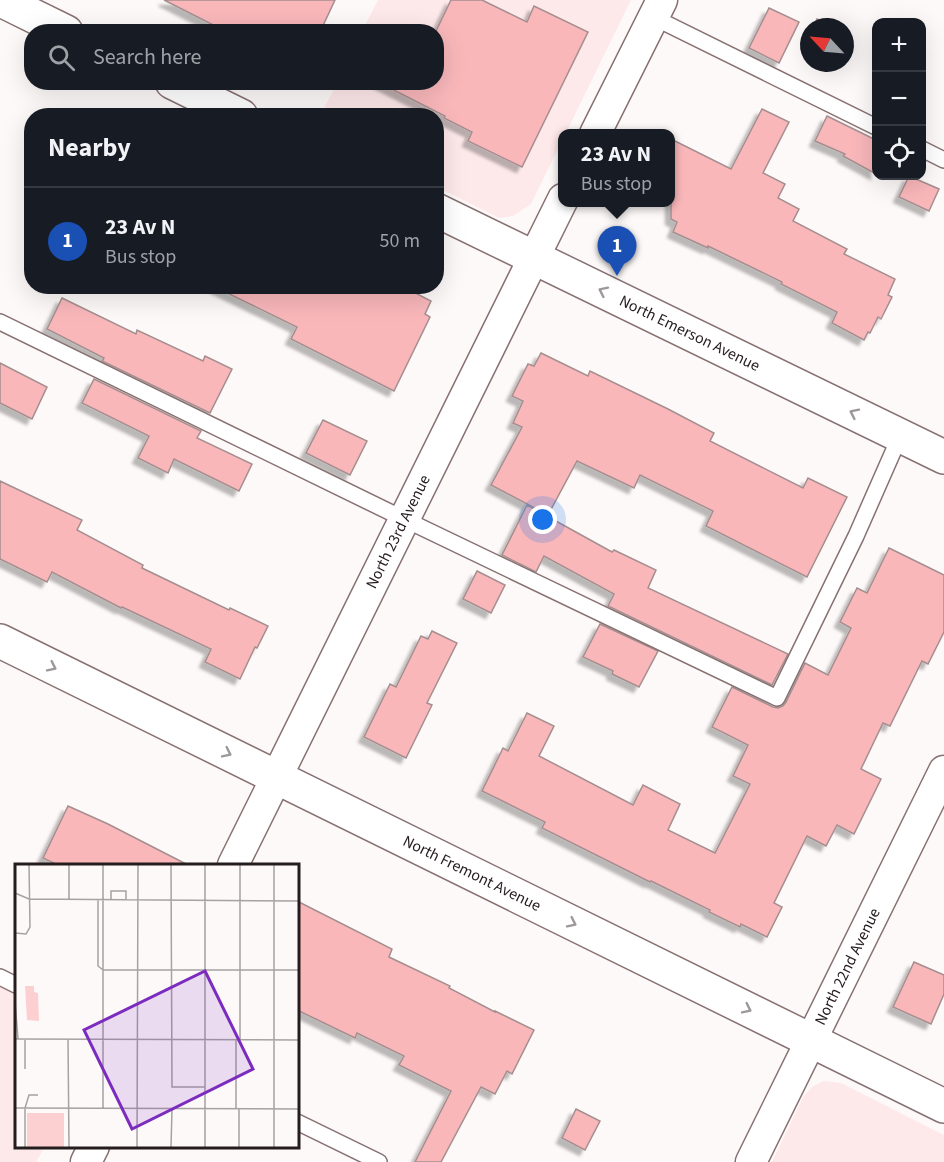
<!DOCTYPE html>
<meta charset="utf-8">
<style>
body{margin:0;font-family:"Source Sans 3",sans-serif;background:#20242c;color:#f1f3f6}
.controls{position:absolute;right:18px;top:18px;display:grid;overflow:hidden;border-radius:12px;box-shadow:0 6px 24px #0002}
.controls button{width:54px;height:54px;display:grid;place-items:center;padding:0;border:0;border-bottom:2px solid #363941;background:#171b24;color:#f1f3f6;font:30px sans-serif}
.compass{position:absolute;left:800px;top:18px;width:54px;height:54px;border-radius:50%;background:#171b24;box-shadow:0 6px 24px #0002;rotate:296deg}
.you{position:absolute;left:543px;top:520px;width:21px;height:21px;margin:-15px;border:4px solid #fff;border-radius:50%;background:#1a73e8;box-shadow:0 0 0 9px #1a73e833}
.badge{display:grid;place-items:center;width:39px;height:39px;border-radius:50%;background:#8cb2b3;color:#fff;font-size:20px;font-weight:700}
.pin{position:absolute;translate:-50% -50px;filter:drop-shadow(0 2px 3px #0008)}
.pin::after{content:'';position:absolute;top:32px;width:21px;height:18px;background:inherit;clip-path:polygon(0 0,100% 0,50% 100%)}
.popup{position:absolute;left:558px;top:129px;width:117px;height:78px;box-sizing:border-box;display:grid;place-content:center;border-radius:12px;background:#171b24;filter:drop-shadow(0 2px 4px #0005);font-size:20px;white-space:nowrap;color:#9ea1a6}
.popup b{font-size:22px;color:#f1f3f6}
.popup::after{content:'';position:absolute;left:50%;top:100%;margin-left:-12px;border:12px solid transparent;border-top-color:#171b24}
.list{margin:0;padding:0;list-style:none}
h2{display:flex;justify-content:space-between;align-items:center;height:78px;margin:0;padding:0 24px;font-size:26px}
h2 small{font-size:20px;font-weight:400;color:#9ea1a6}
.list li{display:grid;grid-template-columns:39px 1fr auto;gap:18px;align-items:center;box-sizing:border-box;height:108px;padding:0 24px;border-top:2px solid #363941}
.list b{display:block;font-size:22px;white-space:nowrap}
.list p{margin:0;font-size:20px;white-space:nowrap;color:#9ea1a6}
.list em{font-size:20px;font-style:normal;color:#9ea1a6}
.icon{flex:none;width:33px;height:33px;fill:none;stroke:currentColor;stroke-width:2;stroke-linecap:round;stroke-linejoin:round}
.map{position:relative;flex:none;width:944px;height:1162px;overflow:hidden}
.search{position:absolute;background:#171b24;box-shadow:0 6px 24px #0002;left:24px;top:24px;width:420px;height:66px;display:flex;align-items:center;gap:15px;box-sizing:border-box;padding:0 21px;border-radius:24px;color:#9ea1a6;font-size:22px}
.panel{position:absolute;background:#171b24;box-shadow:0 6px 24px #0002;left:24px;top:108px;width:420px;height:186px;border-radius:24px}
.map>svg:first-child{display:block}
</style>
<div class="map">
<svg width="944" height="1162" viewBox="0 0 944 1162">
<defs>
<filter id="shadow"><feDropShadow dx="-5.5" dy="5.5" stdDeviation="1.5" flood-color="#0004"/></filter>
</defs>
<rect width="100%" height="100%" fill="#fef9f9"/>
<g fill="#fee9ea">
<polygon points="378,0 631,0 566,133 563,134 563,139 531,204 513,216 499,218 437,187 436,116 320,116 337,83 436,82 436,32 362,31"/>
<polygon points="0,983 16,991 16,1146 45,1146 36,1162 0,1162"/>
<polygon points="824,1081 841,1083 944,1135 944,1162 772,1162 803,1097 813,1086"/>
</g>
<g fill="#f9b7ba" stroke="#a58e8f" stroke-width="1.5" filter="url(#shadow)">
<polygon points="164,0 335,0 320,32 227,32"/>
<polygon points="451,0 482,0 527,22 534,6 588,32 522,167 468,141 472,132 444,118 445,116 378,82 436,82 436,31"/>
<polygon points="769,8 799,22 779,63 749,48"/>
<polygon points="817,19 834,27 813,27"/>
<polygon points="762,109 789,122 763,173 785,184 778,198 799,209 793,221 847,249 844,254 895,279 888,295 892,297 881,319 878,317 870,333 868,332 864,340 832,323 837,312 781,284 782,282 708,246 708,248 673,232 677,222 671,219 671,139 731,169"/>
<polygon points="827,116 876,140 876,174 843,156 845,154 815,141"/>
<polygon points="909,176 939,189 929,211 899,197"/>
<polygon points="213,286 402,286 431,301 425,314 430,317 394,391 291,339 297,327"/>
<polygon points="62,298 136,334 137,330 203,361 205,356 232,369 210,413 102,361 104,358 47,329"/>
<polygon points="541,353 588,376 590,371 668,409 714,433 710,441 803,488 808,478 847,497 807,577 706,526 713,511 640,475 634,488 577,461 548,515 491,485 522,427 513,423 523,401 512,396 528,364 534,366"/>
<polygon points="0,363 47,387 32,419 0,403"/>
<polygon points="94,379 201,431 197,438 252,464 239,491 174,459 168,473 138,458 149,436 82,403"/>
<polygon points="323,420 367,441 350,475 306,453"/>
<polygon points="0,481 82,520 77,530 143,565 142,568 229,610 230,608 268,626 257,648 255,647 240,679 205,662 211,649 122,607 121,608 52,572 47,582 0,559"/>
<polygon points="527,505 612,552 614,550 656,570 648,588 788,654 772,685 608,606 614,594 544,556 536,572 502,555"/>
<polygon points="889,548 944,575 944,632 928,664 922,661 890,726 883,723 861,769 881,779 854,834 837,825 826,846 807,836 774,903 782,907 767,937 741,924 740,927 709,912 710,910 651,881 650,882 542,828 545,822 482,791 503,748 508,751 527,713 554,726 539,756 633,805 643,785 680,804 668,830 715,853 750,784 733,776 748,745 712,727 732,687 773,707 778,708 783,706 786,702 805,663 828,675 851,628 840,622 857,588 867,593"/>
<polygon points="477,571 505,585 491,613 463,599"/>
<polygon points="600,624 658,651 639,687 612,674 613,671 583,657"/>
<polygon points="432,631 457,643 427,703 432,705 406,758 364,737 390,684 396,687 421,636 428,639"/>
<polygon points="68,806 108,824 188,865 58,865 43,858"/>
<polygon points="297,901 392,949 389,957 450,986 449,988 495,1012 495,1011 534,1030 512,1074 507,1071 495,1094 481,1087 441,1162 415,1162 451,1091 399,1065 404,1056 357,1033 355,1038 297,1010"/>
<polygon points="914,962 944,975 944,994 931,1024 893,1007"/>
<polygon points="576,1109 600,1121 585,1150 562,1138"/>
</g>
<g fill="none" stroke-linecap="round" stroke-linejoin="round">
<defs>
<g id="service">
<polyline points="653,17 876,127"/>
<polyline points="922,149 944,160"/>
<polyline points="0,322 404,519 777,698 856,536 900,436"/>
<polyline points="0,977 16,985"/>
<polyline points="297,1122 379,1162"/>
</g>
<g id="minor">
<polyline points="595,134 662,0"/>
<path id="s1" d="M233,865L563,199"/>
<polyline points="86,1162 94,1146"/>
<path id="s2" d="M751,1162L944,771"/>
</g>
<g id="tertiary">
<polyline points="1,0 66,32"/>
<polyline points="172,82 241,116"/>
<path id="s3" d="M436,210L944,457"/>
<path id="s4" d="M0,641L944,1106"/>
</g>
</defs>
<use href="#service" stroke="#877172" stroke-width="18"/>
<use href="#minor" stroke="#877172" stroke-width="33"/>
<use href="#tertiary" stroke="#877172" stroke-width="36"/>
<use href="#service" stroke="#fff" stroke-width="15"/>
<use href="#minor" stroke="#fff" stroke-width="30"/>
<use href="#tertiary" stroke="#fff" stroke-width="33"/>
</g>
<defs><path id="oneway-chevron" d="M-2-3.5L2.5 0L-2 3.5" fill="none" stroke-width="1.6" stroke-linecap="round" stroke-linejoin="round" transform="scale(1.5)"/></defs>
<g stroke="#9d9999">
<use href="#oneway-chevron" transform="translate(603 291) rotate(-154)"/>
<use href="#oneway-chevron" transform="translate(854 413) rotate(-154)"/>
<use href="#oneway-chevron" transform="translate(52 667) rotate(26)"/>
<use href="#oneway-chevron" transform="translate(227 753) rotate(26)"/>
<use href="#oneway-chevron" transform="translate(572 923) rotate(26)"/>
<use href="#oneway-chevron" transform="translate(747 1009) rotate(26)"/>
</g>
<g text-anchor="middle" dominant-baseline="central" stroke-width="6" stroke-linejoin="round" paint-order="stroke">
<g font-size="16" fill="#251c1d" stroke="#fff">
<text stroke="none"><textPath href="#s3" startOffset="282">North Emerson Avenue</textPath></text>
<text stroke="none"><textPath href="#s1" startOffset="372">North 23rd Avenue</textPath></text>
<text stroke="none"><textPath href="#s4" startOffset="526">North Fremont Avenue</textPath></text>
<text stroke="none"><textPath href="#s2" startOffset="218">North 22nd Avenue</textPath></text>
</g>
</g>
<g transform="translate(15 864)">
<rect width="284" height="284" fill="#fef9f9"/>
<path d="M10,122H19V128L23,129L24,157L12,156ZM12,249H49V283H12Z" fill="#fccfd1"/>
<path fill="none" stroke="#a7a1a1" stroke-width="1.5" d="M54,0V36M156,0L157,223H190M190,0V283M259,0V283M0,29L14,35L284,37M83,36V102L88,106M96,36V27H111V36M0,69L11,70L15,63L14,0M88,106H284M0,138L3,175M0,175L284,176M53,175L54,283M225,176V0M10,205V175M0,244L284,245M88,244V0M221,245V176M224,245V283M10,283V244L14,231H23M122,283L123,0M156,283L157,245"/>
<path fill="#7b2cbf" fill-opacity="0.15" stroke="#7b2cbf" stroke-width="3" d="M190,107L238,205L117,265L69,166Z"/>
<rect width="284" height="284" fill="none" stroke="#251c1d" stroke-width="3"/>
</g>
</svg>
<div class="controls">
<button>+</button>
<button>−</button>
<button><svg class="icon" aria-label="locate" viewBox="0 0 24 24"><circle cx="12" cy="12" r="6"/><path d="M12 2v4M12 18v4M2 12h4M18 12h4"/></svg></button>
</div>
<svg class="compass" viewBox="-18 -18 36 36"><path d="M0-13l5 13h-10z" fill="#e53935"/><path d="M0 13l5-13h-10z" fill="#9ea1a6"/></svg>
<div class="you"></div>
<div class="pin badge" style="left:617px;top:276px;background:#1a4fb4">1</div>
<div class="popup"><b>23 Av N</b>Bus stop</div>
<div class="search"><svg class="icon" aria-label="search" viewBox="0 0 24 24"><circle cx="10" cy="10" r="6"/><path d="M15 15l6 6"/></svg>Search here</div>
<section class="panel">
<h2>Nearby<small></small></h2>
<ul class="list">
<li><span class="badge" style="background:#1a4fb4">1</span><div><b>23 Av N</b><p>Bus stop</p></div><em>50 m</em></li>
</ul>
</section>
</div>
